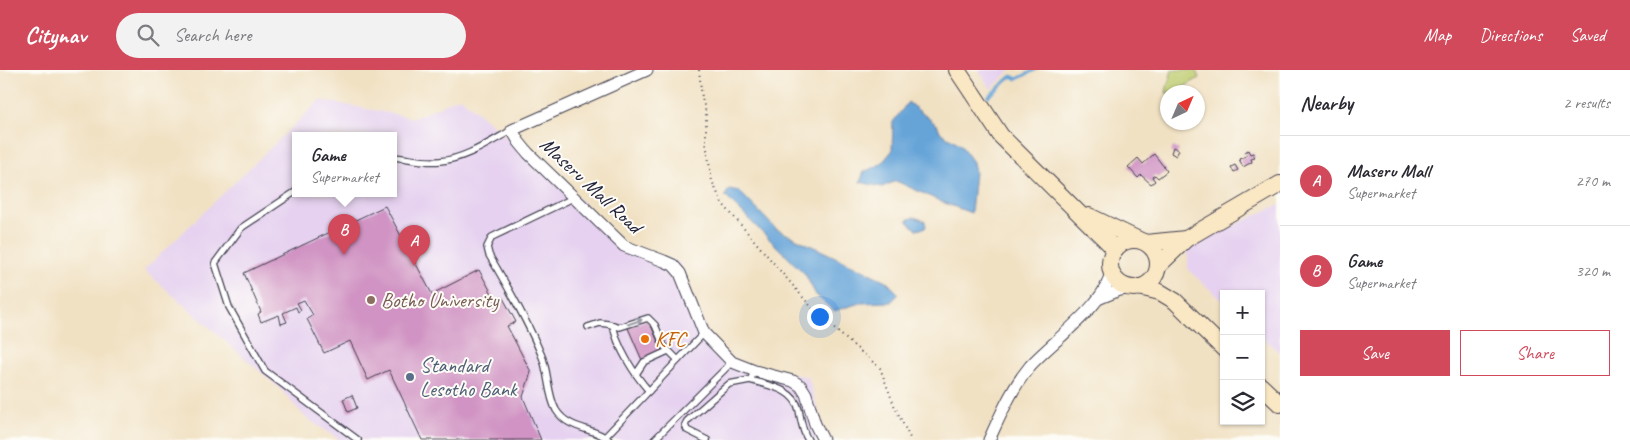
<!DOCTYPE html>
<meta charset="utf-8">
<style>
body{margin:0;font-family:Caveat,sans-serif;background:#f2f2f3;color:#2b2b33}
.controls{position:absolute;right:15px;bottom:15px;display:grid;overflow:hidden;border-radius:0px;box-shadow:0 1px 4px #0004}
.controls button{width:45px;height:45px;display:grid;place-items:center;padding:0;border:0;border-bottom:1px solid #e1e1e2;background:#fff;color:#2b2b33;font:25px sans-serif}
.compass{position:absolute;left:1160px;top:15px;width:45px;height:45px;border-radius:50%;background:#fff;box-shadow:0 1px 4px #0004;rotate:44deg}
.you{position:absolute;left:819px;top:246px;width:18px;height:18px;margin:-12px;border:4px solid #fff;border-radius:50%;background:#1a73e8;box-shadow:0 0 0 8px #1a73e833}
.badge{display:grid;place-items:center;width:32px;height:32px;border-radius:50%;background:#d1495b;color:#fff;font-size:16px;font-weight:700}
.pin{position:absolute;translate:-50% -41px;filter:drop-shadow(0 1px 2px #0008)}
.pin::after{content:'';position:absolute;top:26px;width:18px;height:15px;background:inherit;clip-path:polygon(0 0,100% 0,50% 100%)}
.popup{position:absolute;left:292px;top:62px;width:105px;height:65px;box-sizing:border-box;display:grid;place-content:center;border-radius:0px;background:#fff;filter:drop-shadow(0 1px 4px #0005);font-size:16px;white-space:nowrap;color:#7c7c81}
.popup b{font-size:19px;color:#2b2b33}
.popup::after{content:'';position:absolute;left:50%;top:100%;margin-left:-10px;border:10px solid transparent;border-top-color:#fff}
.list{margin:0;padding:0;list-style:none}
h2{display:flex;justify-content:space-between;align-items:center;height:65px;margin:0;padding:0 20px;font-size:21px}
h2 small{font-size:16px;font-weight:400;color:#7c7c81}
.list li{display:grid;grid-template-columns:32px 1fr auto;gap:15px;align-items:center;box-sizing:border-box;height:90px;padding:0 20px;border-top:1px solid #e1e1e2}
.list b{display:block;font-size:19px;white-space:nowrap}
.list p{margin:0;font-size:16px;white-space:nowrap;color:#7c7c81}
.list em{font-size:16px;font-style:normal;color:#7c7c81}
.actions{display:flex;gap:10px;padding:15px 20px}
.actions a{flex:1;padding:11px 0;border:1px solid #d1495b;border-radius:0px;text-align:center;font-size:18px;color:#d1495b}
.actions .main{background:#d1495b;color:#fff}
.icon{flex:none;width:28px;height:28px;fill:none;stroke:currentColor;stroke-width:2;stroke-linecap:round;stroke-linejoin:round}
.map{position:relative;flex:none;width:1280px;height:370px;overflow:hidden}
header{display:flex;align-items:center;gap:30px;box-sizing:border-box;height:70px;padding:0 25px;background:#d1495b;color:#fff}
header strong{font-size:24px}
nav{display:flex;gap:28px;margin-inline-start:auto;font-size:18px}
.search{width:350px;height:45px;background:#f2f2f3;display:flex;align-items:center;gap:12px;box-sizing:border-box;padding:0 18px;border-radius:28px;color:#7c7c81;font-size:19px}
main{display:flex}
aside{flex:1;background:#fff}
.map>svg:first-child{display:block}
</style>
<header>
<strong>Citynav</strong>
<div class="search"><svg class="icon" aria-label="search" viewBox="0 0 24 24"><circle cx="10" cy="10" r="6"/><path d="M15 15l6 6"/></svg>Search here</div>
<nav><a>Map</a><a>Directions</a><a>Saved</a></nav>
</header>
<main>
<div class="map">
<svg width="1280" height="370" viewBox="0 0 1280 370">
<rect width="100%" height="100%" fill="#fdfcf7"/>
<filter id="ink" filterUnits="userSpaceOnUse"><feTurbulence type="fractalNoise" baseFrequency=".02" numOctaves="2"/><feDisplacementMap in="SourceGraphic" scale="10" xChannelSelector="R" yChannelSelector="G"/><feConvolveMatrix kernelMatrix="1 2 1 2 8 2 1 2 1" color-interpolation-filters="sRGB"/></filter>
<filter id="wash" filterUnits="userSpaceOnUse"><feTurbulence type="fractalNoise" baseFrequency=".0096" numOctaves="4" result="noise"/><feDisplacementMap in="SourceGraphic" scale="20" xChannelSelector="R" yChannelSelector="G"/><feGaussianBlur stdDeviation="1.12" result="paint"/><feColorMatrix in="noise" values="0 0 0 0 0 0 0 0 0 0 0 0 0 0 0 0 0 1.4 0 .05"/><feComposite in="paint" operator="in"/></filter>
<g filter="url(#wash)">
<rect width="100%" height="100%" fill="#f1e1c3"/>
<g fill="#e6d2f0" fill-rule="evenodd">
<polygon points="978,0 1011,0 991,19"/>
<path d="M460,27L586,135L626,176L679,192L707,262L734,291L808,307L826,366L829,370H340L306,348L280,319L144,200L320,30L414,48ZM295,66H393V124H295Z"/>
<polygon points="1280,134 1280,283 1261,266 1261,224 1224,224 1224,232 1188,200 1188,177"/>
</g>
<polygon fill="#becc6e" stroke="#707754" points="1172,0 1196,0 1199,8 1182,18 1179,22 1168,22 1167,24 1166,21"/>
<g fill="#66a4d8" stroke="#44638a">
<polygon points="908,32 937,55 941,63 960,74 973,92 975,102 971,143 942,132 896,111 882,117 860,112 864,102 881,94 892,81 893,52"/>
<polygon points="729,119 739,121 776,159 886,211 899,224 891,232 860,233 834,241 816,225 805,204 725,126"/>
<polygon points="914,147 925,151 926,157 918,160 912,156 907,150"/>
</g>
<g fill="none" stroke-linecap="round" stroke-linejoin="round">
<polyline stroke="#66a4d8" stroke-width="3" points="988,27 1012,6 1017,9 1035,0"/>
</g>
<g id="blocks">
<g fill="#d093c3">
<polygon points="1173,77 1179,80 1176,86 1171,83"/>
<polygon points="1248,80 1250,84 1253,83 1255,88 1251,89 1252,92 1243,97 1239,89 1246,86 1245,82"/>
<polygon points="1154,84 1167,101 1158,108 1155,105 1152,107 1155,111 1151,114 1141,105 1138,108 1128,97 1138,88 1143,94"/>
<polygon points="1235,95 1238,100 1234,102 1231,97"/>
<polygon points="385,136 432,224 479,200 496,231 503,228 516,252 507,256 531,302 523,327 541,370 422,370 389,300 368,310 350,271 324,283 307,249 313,245 304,230 297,233 301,240 298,242 296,237 283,243 287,252 281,254 279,245 261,252 258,244 261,242 244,203"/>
<polygon points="648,249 662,281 642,290 628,258"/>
<polygon points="352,325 357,338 348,342 343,329"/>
</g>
</g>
</g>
<g filter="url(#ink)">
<use href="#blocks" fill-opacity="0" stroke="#413f4f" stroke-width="1"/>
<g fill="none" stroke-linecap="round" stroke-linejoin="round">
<defs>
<g id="lane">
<path d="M393,87C408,88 424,93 440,91C465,89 490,72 512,60"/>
<polyline points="295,122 241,158 215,193 229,237 265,301 358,370"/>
<path d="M573,128L492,167L487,177L489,185C508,217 527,250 541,284C549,301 547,324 556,340C569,361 595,357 609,370"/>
<path d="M613,255C617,277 634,304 649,321"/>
<polyline points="588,257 600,253 608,254 620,257 648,248 655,255 664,276 678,290"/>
<polyline points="636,304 644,292 668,281"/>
<path d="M750,310C768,316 794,318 799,340C801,350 802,361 808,370"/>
<polyline points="605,367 704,263"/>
<polyline points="654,370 732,292"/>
<polyline points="707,370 687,360 685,355 687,351 729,314 750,310 755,301"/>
</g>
<g id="street">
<polyline points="647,0 512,60 519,72 528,83 624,176 664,191 673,195 680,203 704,263 732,292 755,301 793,311 801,316 806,324 815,354 823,370"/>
<polyline points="1098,229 1120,220 1132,218"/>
<path d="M989,370C1001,344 1012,318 1030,296C1050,273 1112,230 1110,200"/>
</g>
<g id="secondary">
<polyline points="957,0 1001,66 1115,179"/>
<polyline points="1089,146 1139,170"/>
<circle cx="1134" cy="194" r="24"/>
<polyline points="1146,173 1186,169"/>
<polyline points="1158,196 1186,169 1280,114"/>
<polyline points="1139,217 1160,222 1175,231 1224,279"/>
<polyline points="1261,316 1280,334"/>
</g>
</defs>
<use href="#lane" stroke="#413f4f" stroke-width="8"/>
<use href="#street" stroke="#413f4f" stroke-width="13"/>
<use href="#secondary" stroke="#413f4f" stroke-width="18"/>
<polyline stroke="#413f4f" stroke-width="2" stroke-dasharray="1 4" stroke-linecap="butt" points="699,0 702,28 706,43 706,73 712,111 722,133 813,239 832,257 880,298 894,335 911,370"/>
<use href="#lane" stroke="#fff" stroke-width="5.5"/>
<use href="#street" stroke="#fff" stroke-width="11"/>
<use href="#secondary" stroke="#fae7c3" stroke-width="16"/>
</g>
<defs><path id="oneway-shaft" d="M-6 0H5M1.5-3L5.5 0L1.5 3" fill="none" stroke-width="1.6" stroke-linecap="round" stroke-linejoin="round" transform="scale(1.25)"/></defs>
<use stroke="#9c9ca7" href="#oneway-shaft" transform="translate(635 252) rotate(-19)"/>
</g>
<circle fill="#8d6e63" stroke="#fdfcf7" stroke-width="2" cx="371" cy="230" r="5"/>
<circle fill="#e8710a" stroke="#fdfcf7" stroke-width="2" cx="645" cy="269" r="5"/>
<circle fill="#5c6f8a" stroke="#fdfcf7" stroke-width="2" cx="410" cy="307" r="5"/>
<g text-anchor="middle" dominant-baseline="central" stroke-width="4" stroke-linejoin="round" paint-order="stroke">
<g font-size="21" fill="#22223b" stroke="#fdfcf7">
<text transform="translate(591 115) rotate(43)">Maseru Mall Road</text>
</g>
<g font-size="21" fill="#785e54" stroke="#fdfcf7" text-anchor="start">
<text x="381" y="230">Botho University</text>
</g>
<g font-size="21" fill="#c56008" stroke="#fdfcf7" text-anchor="start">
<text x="655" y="269">KFC</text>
</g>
<g font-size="21" fill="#4e5e75" stroke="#fdfcf7" text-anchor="start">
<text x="420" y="295">Standard<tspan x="420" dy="24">Lesotho Bank</tspan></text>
</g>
</g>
</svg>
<div class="controls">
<button>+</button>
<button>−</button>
<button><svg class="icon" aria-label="layers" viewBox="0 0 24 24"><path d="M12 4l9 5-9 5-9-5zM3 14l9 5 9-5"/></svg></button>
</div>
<svg class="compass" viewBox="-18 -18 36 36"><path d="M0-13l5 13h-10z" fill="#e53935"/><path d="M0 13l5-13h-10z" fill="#7c7c81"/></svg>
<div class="you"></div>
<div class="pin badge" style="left:414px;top:196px">A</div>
<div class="pin badge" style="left:344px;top:185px">B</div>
<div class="popup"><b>Game</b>Supermarket</div>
</div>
<aside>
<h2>Nearby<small>2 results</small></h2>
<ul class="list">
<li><span class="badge">A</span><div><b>Maseru Mall</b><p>Supermarket</p></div><em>270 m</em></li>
<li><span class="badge">B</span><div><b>Game</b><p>Supermarket</p></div><em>320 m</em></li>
</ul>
<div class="actions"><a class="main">Save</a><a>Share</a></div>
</aside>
</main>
